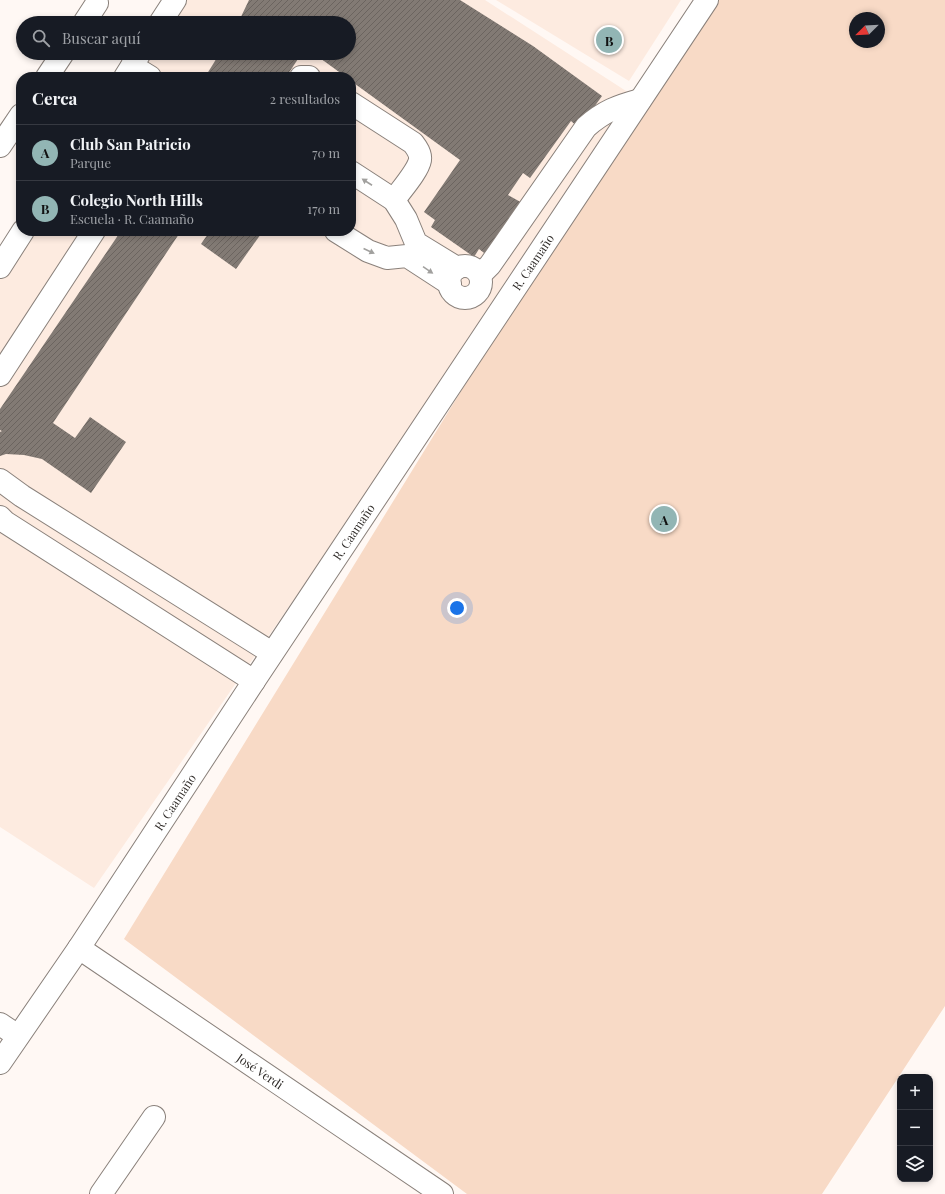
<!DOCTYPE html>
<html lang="es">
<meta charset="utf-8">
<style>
body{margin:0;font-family:"Playfair Display",serif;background:#242831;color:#f1f3f6}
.controls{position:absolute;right:12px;bottom:12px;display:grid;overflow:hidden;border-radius:8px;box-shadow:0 2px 6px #0003}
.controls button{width:36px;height:36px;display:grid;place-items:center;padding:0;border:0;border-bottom:1px solid #363941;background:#171b24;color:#f1f3f6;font:20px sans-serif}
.compass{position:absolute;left:849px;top:12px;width:36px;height:36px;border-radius:50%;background:#171b24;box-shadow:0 2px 6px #0003;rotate:246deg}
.you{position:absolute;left:457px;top:608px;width:14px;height:14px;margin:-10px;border:3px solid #fff;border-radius:50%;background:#1a73e8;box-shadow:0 0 0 6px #1a73e833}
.badge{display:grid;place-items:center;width:26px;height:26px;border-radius:50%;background:#92b5b4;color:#111;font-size:13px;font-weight:700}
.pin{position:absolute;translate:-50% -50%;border:2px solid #fff;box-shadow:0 1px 4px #0006}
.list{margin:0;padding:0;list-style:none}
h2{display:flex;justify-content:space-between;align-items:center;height:52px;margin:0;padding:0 16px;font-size:17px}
h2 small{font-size:13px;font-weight:400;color:#9ea1a6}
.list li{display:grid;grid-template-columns:26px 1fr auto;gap:12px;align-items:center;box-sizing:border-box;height:56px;padding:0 16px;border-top:1px solid #363941}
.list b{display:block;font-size:15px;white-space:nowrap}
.list p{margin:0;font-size:13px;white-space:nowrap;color:#9ea1a6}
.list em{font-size:13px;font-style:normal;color:#9ea1a6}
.icon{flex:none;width:22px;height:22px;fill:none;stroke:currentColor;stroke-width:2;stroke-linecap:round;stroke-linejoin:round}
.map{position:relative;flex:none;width:945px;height:1194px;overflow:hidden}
.search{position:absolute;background:#171b24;box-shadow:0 2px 6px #0003;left:16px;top:16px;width:340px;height:44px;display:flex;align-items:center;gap:10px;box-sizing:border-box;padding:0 14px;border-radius:22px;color:#9ea1a6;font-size:15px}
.panel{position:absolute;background:#171b24;box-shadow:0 2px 6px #0003;left:16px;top:72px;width:340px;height:164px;border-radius:16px}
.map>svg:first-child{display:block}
</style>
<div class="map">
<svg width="945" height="1194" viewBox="0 0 945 1194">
<defs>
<pattern id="building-hatch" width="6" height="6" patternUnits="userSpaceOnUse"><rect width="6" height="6" fill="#827a74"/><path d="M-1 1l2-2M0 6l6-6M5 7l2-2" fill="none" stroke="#6b645f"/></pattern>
</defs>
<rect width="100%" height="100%" fill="#fff8f4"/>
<g fill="#fdebe0">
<polygon points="175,0 485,0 640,100 94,888 0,827 0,267 23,231 351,231 351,77 125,77 140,53 349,53 349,23 160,23"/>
<polygon points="496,0 681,0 629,81"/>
</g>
<path fill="#f8dac6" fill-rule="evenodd" d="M707,0H945V1006L822,1194H467L124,939L640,100ZM855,18H879V42H855Z"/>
<g fill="url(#building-hatch)">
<polygon points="249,0 460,0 533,46 602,96 579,128 571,121 530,178 523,173 508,195 524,204 488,256 479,249 474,257 431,227 435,220 424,212 460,160 351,81 351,77 346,77 313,53 349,53 349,23 238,23"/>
<polygon points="220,53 302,53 286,77 205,77"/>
<polygon points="121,231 181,231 53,423 75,438 90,417 126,442 91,493 42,459 24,455 6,454 0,456 0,432 2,431 0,430 0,409"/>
<polygon points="210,231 263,231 236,269 201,244"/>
</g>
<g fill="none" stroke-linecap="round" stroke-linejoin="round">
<defs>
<g id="minor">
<polyline points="84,23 97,3"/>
<polyline points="160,23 175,0"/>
<polyline points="132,66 150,77"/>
<polyline points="47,77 63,53"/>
<polyline points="125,77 140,53"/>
<polyline points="301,77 309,77"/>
<path d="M351,103L413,143C416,147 421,153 420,160C418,171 401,190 394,200"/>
<polyline points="0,146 21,115"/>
<polyline points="351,172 394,200 406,219 416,243 457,268"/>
<polyline points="336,231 368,251 387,258 407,256 450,284"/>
<circle cx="465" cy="282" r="16"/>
<polyline points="0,267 23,231"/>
<path d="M480,275L490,265L586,127C604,111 618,106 640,100"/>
<polyline points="0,375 94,231"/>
<polyline points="0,480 22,496 272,653"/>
<polyline points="0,517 5,522 254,681"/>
<path id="s1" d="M79,948L442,1194"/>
<polyline points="0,1024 18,1036"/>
<path id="s2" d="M0,1063L79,948L254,681L707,0"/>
<polyline points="101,1194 154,1117"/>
</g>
</defs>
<use href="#minor" stroke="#8a817b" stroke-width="24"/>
<use href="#minor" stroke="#fff" stroke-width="22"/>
</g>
<defs><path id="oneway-solid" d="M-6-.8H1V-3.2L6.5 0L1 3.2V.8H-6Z"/></defs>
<g fill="#a1a09e">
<use href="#oneway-solid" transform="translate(367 182) rotate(-147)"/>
<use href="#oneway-solid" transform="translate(369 251) rotate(25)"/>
<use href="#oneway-solid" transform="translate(428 270) rotate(34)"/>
</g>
<g text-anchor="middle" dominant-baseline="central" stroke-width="3" stroke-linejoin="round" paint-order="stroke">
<g font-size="12" fill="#2f2b28" stroke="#fff8f4">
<text stroke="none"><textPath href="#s2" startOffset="962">R. Caamaño</textPath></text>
<text stroke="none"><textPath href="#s2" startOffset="638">R. Caamaño</textPath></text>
<text stroke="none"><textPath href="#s2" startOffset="314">R. Caamaño</textPath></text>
<text stroke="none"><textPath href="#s1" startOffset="219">José Verdi</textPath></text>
</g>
</g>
</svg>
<div class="controls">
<button>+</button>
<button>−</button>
<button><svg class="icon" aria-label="layers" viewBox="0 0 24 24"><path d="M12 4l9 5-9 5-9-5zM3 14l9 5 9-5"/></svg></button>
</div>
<svg class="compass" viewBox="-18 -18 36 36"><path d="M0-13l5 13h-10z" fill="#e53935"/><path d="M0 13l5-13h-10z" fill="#9ea1a6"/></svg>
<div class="you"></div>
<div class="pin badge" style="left:664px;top:519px">A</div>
<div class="pin badge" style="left:609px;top:40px">B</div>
<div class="search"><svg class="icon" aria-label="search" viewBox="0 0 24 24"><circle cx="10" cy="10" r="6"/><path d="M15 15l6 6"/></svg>Buscar aquí</div>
<section class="panel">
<h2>Cerca<small>2 resultados</small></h2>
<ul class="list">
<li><span class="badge">A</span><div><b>Club San Patricio</b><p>Parque</p></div><em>70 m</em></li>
<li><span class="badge">B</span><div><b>Colegio North Hills</b><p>Escuela · R. Caamaño</p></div><em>170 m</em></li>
</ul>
</section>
</div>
